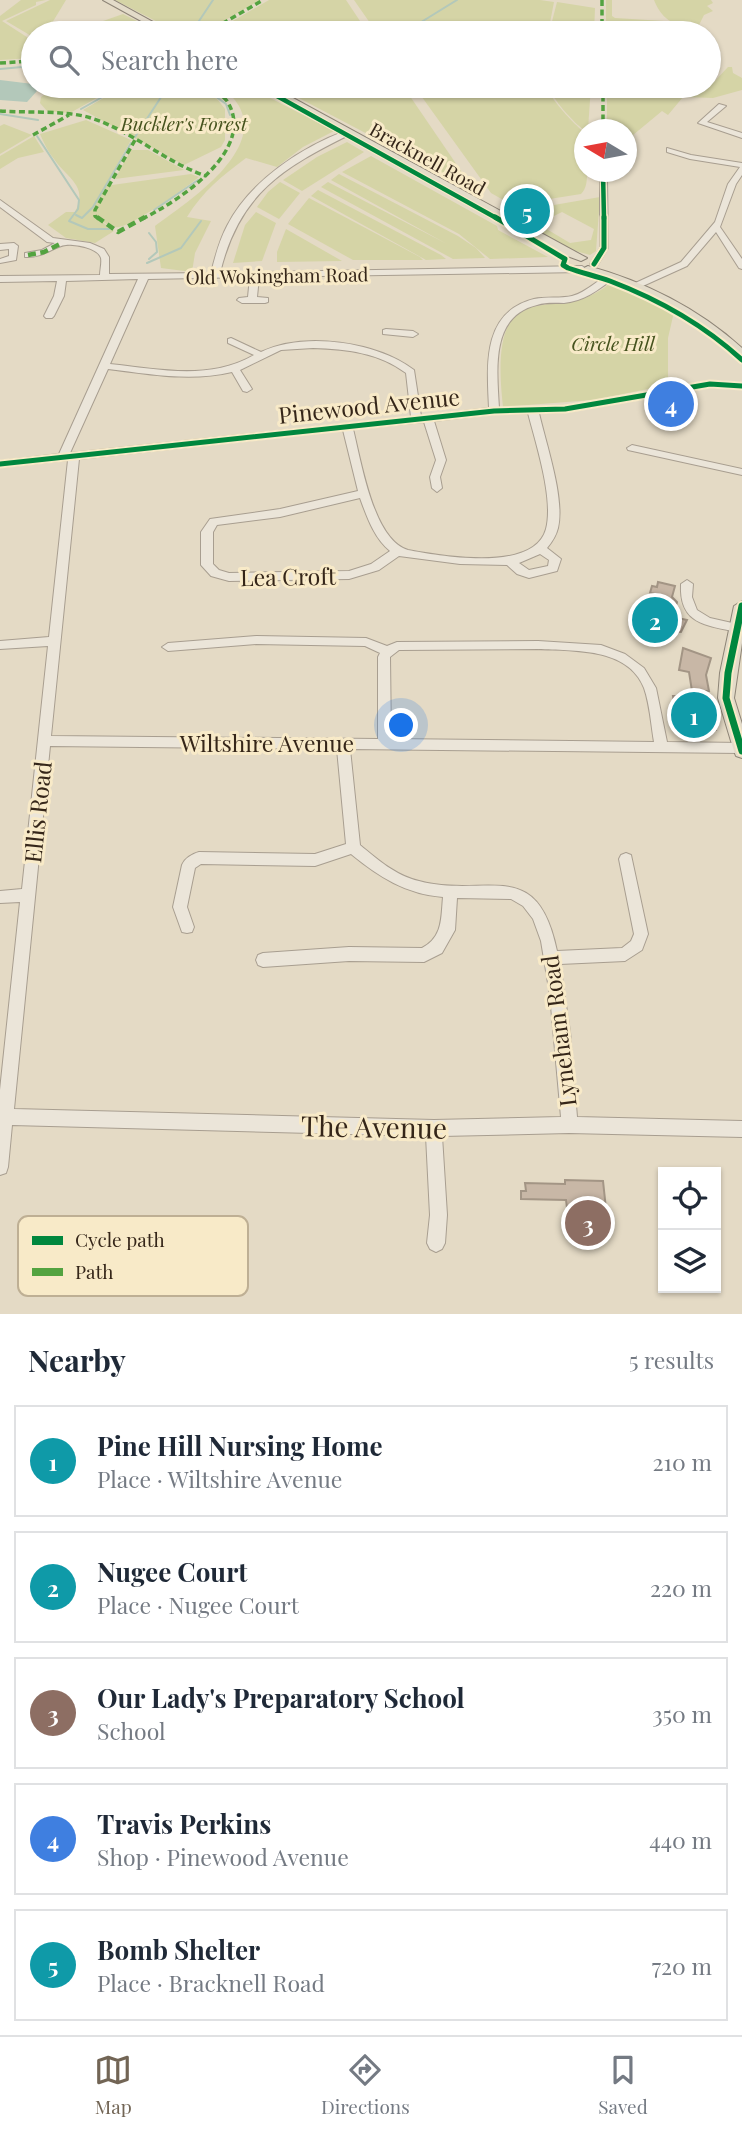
<!DOCTYPE html>
<meta charset="utf-8">
<style>
body{margin:0;font-family:"Playfair Display",serif;background:#f6f6f7;color:#1f2937}
.controls{position:absolute;right:21px;bottom:21px;display:grid;overflow:hidden;border-radius:0px;box-shadow:0 2px 5px #0004}
.controls button{width:63px;height:63px;display:grid;place-items:center;padding:0;border:0;border-bottom:2px solid #e0e1e3;background:#fff;color:#1f2937;font:35px sans-serif}
.compass{position:absolute;left:574px;top:119px;width:63px;height:63px;border-radius:50%;background:#fff;box-shadow:0 2px 5px #0004;rotate:280deg}
.you{position:absolute;left:402px;top:726px;width:24px;height:24px;margin:-18px;border:5px solid #fff;border-radius:50%;background:#1a73e8;box-shadow:0 0 0 10px #1a73e833}
.badge{display:grid;place-items:center;width:46px;height:46px;border-radius:50%;background:#726555;color:#fff;font-size:23px;font-weight:700}
.pin{position:absolute;translate:-50% -50%;border:4px solid #fff;box-shadow:0 2px 7px #0006}
.list{margin:0;padding:0;list-style:none}
h2{display:flex;justify-content:space-between;align-items:center;height:91px;margin:0;padding:0 28px;font-size:30px}
h2 small{font-size:23px;font-weight:400;color:#747a83}
.list li{display:grid;grid-template-columns:46px 1fr auto;gap:21px;align-items:center;box-sizing:border-box;height:112px;margin:0 14px 14px;padding:0 14px;border:2px solid #e0e1e3;border-radius:0px}
.list b{display:block;font-size:26px;white-space:nowrap}
.list p{margin:0;font-size:23px;white-space:nowrap;color:#747a83}
.list em{font-size:23px;font-style:normal;color:#747a83}
.icon{flex:none;width:38px;height:38px;fill:none;stroke:currentColor;stroke-width:2;stroke-linecap:round;stroke-linejoin:round}
.map{position:relative;flex:none;width:742px;height:1314px;overflow:hidden}
.search{position:absolute;background:#fff;box-shadow:0 2px 5px #0004;left:21px;right:21px;top:21px;height:77px;display:flex;align-items:center;gap:18px;box-sizing:border-box;padding:0 24px;border-radius:38px;color:#747a83;font-size:26px}
.sheet{height:721px;background:#fff}
nav{display:flex;justify-content:space-around;align-items:center;box-sizing:border-box;height:98px;border-top:2px solid #e0e1e3;background:#fff;font-size:19px;color:#747a83}
nav a{display:grid;justify-items:center;gap:4px}
nav .on{color:#726555}
.map>svg:first-child{display:block}
</style>
<div class="map">
<svg width="742" height="1314" viewBox="0 0 742 1314">
<rect width="100%" height="100%" fill="#e4dac5"/>
<g fill="#d5d4a6" fill-rule="evenodd">
<polygon points="21,0 46,0 36,2 36,5 2,21 33,41 33,58 0,60 0,16"/>
<polygon points="50,0 66,0 46,33 81,32 86,27 123,14 143,24 119,33 33,33 33,37 6,21"/>
<polygon points="115,0 260,0 203,33 179,33"/>
<polygon points="269,0 346,0 368,33 212,33"/>
<polygon points="354,0 540,0 554,2 548,33 418,33 420,32 377,33"/>
<polygon points="606,0 612,0 612,16 615,18 664,21 681,33 606,33"/>
<path d="M654,0H711L713,3L707,6L713,11L704,15L697,29C675,25 663,22 654,0Z"/>
<polygon points="557,2 595,8 594,33 549,33"/>
<polygon points="728,67 732,67 733,73 742,78 742,90 713,98 683,97 668,115 662,111 627,140 626,130 607,129 607,86 709,86 709,81 714,82"/>
<polygon points="83,86 118,86 70,113 47,111 40,103 41,97 51,90"/>
<polygon points="124,86 166,86 165,89 198,86 218,100 225,109 225,140 221,147 184,165 83,110"/>
<path d="M220,86H247L334,131L303,147L277,167L246,158C223,175 202,192 187,217L211,221L195,253L192,272L161,268L155,226C192,199 289,136 220,86Z"/>
<polygon points="276,86 403,86 474,190"/>
<path d="M414,86H547C548,97 575,125 584,132V172H587C587,180 587,188 581,194L512,205L491,193Z"/>
<path d="M549,86H591L588,129L584,130C575,124 550,97 549,86Z"/>
<path d="M86,120L131,140L105,186L191,174L199,177C184,189 137,223 119,227C111,229 101,220 95,216L114,231L95,243L66,238L48,225L66,212H75C89,186 67,178 54,159C48,152 44,143 40,134Z"/>
<polygon points="4,124 32,135 0,154 0,126"/>
<polygon points="34,136 44,152 18,158 0,169 0,156"/>
<polygon points="347,142 364,152 302,191 283,180 317,157"/>
<polygon points="131,150 148,150 184,170 115,179"/>
<polygon points="371,156 497,226 498,230 548,257 490,259 459,234 342,172"/>
<polygon points="339,174 458,236 476,248 485,258 453,259 321,187 328,182 447,244 331,180"/>
<polygon points="280,182 300,193 279,219 257,207 268,192"/>
<polygon points="318,190 441,255 446,259 426,260 311,196"/>
<path d="M600,197L596,251L590,255L572,250L508,213ZM562,212L594,229L591,240L570,243L538,224Z"/>
<polygon points="309,198 420,257 423,260 353,260 288,224"/>
<polygon points="256,212 276,223 262,261 233,263 245,225"/>
<polygon points="286,229 342,261 277,262 277,252"/>
<path d="M609,284L674,312L668,338V385L593,400L503,407C500,377 493,314 532,307C561,301 585,304 609,284Z"/>
</g>
<polygon fill="#b3c8ba" points="0,80 33,84 37,91 27,102 0,100"/>
<g fill="none" stroke-linecap="round" stroke-linejoin="round">
<g stroke="#b3c8ba" stroke-width="2">
<polyline points="193,30 213,0"/>
<polyline points="384,33 418,24 457,0"/>
<polyline points="0,69 33,66"/>
<polyline points="201,86 226,104 230,115"/>
<polyline points="81,109 122,86"/>
<polyline points="0,114 38,120"/>
<polyline points="37,136 79,200 78,209 69,221 88,229 109,229"/>
<polyline points="135,137 167,88"/>
<polyline points="154,210 198,180"/>
<polyline points="76,215 82,218 93,207 131,143"/>
<polyline points="149,233 156,242 157,252 149,259"/>
<polyline points="147,263 181,248 201,221"/>
</g>
</g>
<g fill="#c8b7a6" stroke="#a39585" stroke-width="2">
<polygon points="658,582 675,586 672,597 677,602 673,617 687,620 681,632 658,630 645,625 646,621 636,619 638,606 656,610 660,595 650,593 652,586 657,587"/>
<polygon points="683,648 711,658 706,675 709,691 692,691 689,672 679,670"/>
<polygon points="673,696 699,696 704,718 714,718 716,730 689,730 685,712 675,709"/>
<polygon points="565,1180 603,1181 606,1209 567,1208 566,1200 521,1199 521,1191 526,1191 525,1183 565,1184"/>
</g>
<g fill="none" stroke-linecap="round" stroke-linejoin="round">
<defs>
<g id="minor">
<polygon points="719,104 726,106 707,122 742,133 742,138 698,123"/>
<path d="M348,130H351V134C282,168 239,194 220,273L582,266L586,269L582,272L259,277L257,297L268,298V302L265,303H242L237,300L239,298L248,297L250,277L148,279L110,364C159,369 209,381 254,355L228,343V339L231,338L261,352C305,331 377,342 414,370L421,416L489,408C487,365 482,312 534,299C547,296 560,299 572,296C587,292 597,280 610,274L613,275V279C598,290 584,301 564,303C555,303 546,302 537,305C490,316 497,370 499,408L565,406L710,381L742,383V389L710,387L565,412L539,413C546,444 565,498 558,528C556,536 552,542 547,548L561,559L557,571L529,578L517,574L507,565L460,564L399,556L379,570L349,579L229,581L211,576L201,565V532L210,519L280,509L358,491L343,430L79,459L51,736L378,739V657L380,653L365,646L256,644L168,651L162,647L168,643L256,636L366,638L387,646L397,642L538,641L601,645L625,654L644,668L656,688L667,742L742,743L741,753L350,749L360,845C377,859 396,876 419,881C487,899 537,854 557,951L622,948L631,941L634,934L619,859L621,855L626,853L631,855L648,934L642,950L625,961L560,964L570,1032L577,1117L742,1121V1137L569,1133L442,1136L447,1215L445,1243L442,1249L436,1252L430,1249L427,1243L430,1215L426,1136L12,1125L8,1167L6,1173L0,1175V1090L20,902L0,903V891L22,889L48,646L0,649V641L49,637L68,460L0,467V461L59,454L138,279L66,281L64,296L54,316L52,318H46L44,316L54,296L57,281L0,282V276L100,275C100,270 102,263 101,258C98,248 75,244 66,245C54,246 44,258 25,257V253L42,250L55,243L47,242L0,207V200L53,238L90,243L104,249L109,257V274L211,273C215,257 219,241 227,226C250,181 301,147 348,130ZM313,348C347,349 379,353 406,373L411,417L70,453L108,369C150,374 190,382 232,372L243,391L247,392L252,389L240,370L281,350ZM528,413C536,444 554,499 546,529C534,573 440,556 408,550C373,540 361,460 353,429L424,422L436,460L430,477L432,488L437,492L442,488L440,477L446,460L434,421L494,414ZM360,498C367,517 374,538 390,551L371,564L349,571L229,573L219,570L213,564V532L217,525L280,517ZM540,554L549,560L548,566L529,570L519,563ZM538,649C573,651 628,647 644,688C650,705 651,725 654,742L391,739L390,657L399,650ZM50,746L337,749L346,844L315,854L199,852C192,854 185,858 182,865L173,907L182,932L187,933L192,932L194,927L187,907L195,868L201,864L315,866L351,854C379,877 406,894 443,897C441,918 443,937 422,948L349,947L263,953L258,955L256,960L258,965L263,967L349,961L424,962L442,953L455,930L457,898L511,899L523,906L533,919L541,941L550,995L561,1117L434,1120L14,1109Z"/>
<polygon points="667,148 691,155 742,163 742,175 736,184 720,227 742,259 742,269 739,268 716,232 687,266 634,290 629,287 631,285 681,262 715,222 728,184 740,167 690,159 667,152"/>
<polygon points="600,177 607,179 608,248 597,266 594,267 590,264 600,248"/>
<polygon points="14,243 18,246 16,260 0,263 0,259 9,256 9,249 0,250 0,244"/>
<polygon points="386,329 413,331 418,334 413,337 383,334 383,330"/>
<polygon points="632,445 742,469 742,475 628,450 627,448"/>
<path d="M687,580L693,584L692,597L697,610L710,618L741,625V631L737,632C705,625 679,624 681,584Z"/>
</g>
<g id="major">
<polygon points="103,0 113,0 173,33 163,33"/>
<polygon points="259,86 271,86 587,258 581,261 559,253"/>
<path d="M588,266C644,281 699,309 742,348V359L703,328L666,306L584,271L582,269Z"/>
<polygon points="742,601 742,643 734,698 742,724 742,758 736,756 734,751 718,698 720,673 734,606"/>
</g>
</defs>
<use href="#minor" stroke="#a89e90" stroke-width="2"/>
<use href="#major" stroke="#8d8476" stroke-width="2"/>
<use href="#minor" fill="#ebe5d9" fill-rule="evenodd"/>
<use href="#major" fill="#e3dbc9" fill-rule="evenodd"/>
<g stroke="#53a340" stroke-width="3.5" stroke-dasharray="6 3.5" stroke-linecap="butt">
<polyline points="602,0 602,33"/>
<polyline points="206,33 263,0"/>
<polyline points="0,63 33,61"/>
<polyline points="603,86 603,130"/>
<path d="M0,111C27,113 66,110 91,118C132,131 165,162 206,176"/>
<polyline points="33,135 69,115"/>
<polyline points="99,219 95,216 95,210 135,140"/>
<path d="M142,219C177,202 258,150 227,101C223,96 216,91 211,86"/>
</g>
<g stroke="#53a340" stroke-width="4.5" stroke-dasharray="8 4.5" stroke-linecap="butt">
<polyline points="97,217 118,232 145,217"/>
<polyline points="28,255 44,252 60,244"/>
</g>
<defs>
<g id="cycleway-far2">
<polyline points="259,86 498,219"/>
<polyline points="603,172 604,219"/>
</g>
<g id="cycleway-far1">
<path d="M495,217L565,259L563,265L568,268C582,273 596,276 610,281C660,300 703,324 742,360"/>
<polyline points="594,264 604,248 604,217"/>
<polyline points="0,464 494,411 565,409 710,384 742,386"/>
</g>
<polyline id="cycleway" points="742,606 728,673 726,698 742,751"/>
</defs>
<use href="#cycleway-far2" stroke="#f8eac8" stroke-width="7"/>
<use href="#cycleway-far1" stroke="#f8eac8" stroke-width="9"/>
<use href="#cycleway" stroke="#f8eac8" stroke-width="11"/>
<use href="#cycleway-far2" stroke="#00873e" stroke-width="4.5"/>
<use href="#cycleway-far1" stroke="#00873e" stroke-width="5"/>
<use href="#cycleway" stroke="#00873e" stroke-width="7"/>
</g>
<g text-anchor="middle" dominant-baseline="central" stroke-width="6" stroke-linejoin="round" paint-order="stroke">
<g font-size="19" font-style="italic" fill="#46531e" stroke="#f8eac8">
<text x="184" y="123">Buckler's Forest</text>
<text x="613" y="343">Circle Hill</text>
</g>
<g font-size="19" fill="#352619" stroke="#f8eac8">
<text transform="translate(428 158) rotate(29)">Bracknell Road</text>
<text transform="translate(277 275) rotate(-1)">Old Wokingham Road</text>
</g>
<g font-size="23" fill="#352619" stroke="#f8eac8">
<text transform="translate(369 405) rotate(-6)">Pinewood Avenue</text>
<text transform="translate(288 576) rotate(-1)">Lea Croft</text>
<text x="267" y="742">Wiltshire Avenue</text>
<text transform="translate(37 812) rotate(-84)">Ellis Road</text>
<text transform="translate(558 1031) rotate(-97)">Lyneham Road</text>
</g>
<g font-size="28" fill="#352619" stroke="#f8eac8">
<text transform="translate(374 1126) rotate(1)">The Avenue</text>
</g>
</g>
<rect x="18" y="1216" width="230" height="80" rx="10" fill="#f8eac8" stroke="#beaf94" stroke-width="2"/>
<rect x="32" y="1236" width="31" height="9" fill="#00873e"/>
<rect x="32" y="1268" width="31" height="8" fill="#53a340"/>
<g font-size="19" fill="#352619">
<text x="75" y="1247">Cycle path</text>
<text x="75" y="1279">Path</text>
</g>
</svg>
<div class="controls">
<button><svg class="icon" aria-label="locate" viewBox="0 0 24 24"><circle cx="12" cy="12" r="6"/><path d="M12 2v4M12 18v4M2 12h4M18 12h4"/></svg></button>
<button><svg class="icon" aria-label="layers" viewBox="0 0 24 24"><path d="M12 4l9 5-9 5-9-5zM3 14l9 5 9-5"/></svg></button>
</div>
<svg class="compass" viewBox="-18 -18 36 36"><path d="M0-13l5 13h-10z" fill="#e53935"/><path d="M0 13l5-13h-10z" fill="#747a83"/></svg>
<div class="you"></div>
<div class="pin badge" style="left:694px;top:715px;background:#0f9aa8">1</div>
<div class="pin badge" style="left:655px;top:620px;background:#0f9aa8">2</div>
<div class="pin badge" style="left:588px;top:1223px;background:#8d6e63">3</div>
<div class="pin badge" style="left:671px;top:404px;background:#3f7fe0">4</div>
<div class="pin badge" style="left:527px;top:211px;background:#0f9aa8">5</div>
<div class="search"><svg class="icon" aria-label="search" viewBox="0 0 24 24"><circle cx="10" cy="10" r="6"/><path d="M15 15l6 6"/></svg>Search here</div>
</div>
<section class="sheet">
<h2>Nearby<small>5 results</small></h2>
<ul class="list">
<li><span class="badge" style="background:#0f9aa8">1</span><div><b>Pine Hill Nursing Home</b><p>Place · Wiltshire Avenue</p></div><em>210 m</em></li>
<li><span class="badge" style="background:#0f9aa8">2</span><div><b>Nugee Court</b><p>Place · Nugee Court</p></div><em>220 m</em></li>
<li><span class="badge" style="background:#8d6e63">3</span><div><b>Our Lady's Preparatory School</b><p>School</p></div><em>350 m</em></li>
<li><span class="badge" style="background:#3f7fe0">4</span><div><b>Travis Perkins</b><p>Shop · Pinewood Avenue</p></div><em>440 m</em></li>
<li><span class="badge" style="background:#0f9aa8">5</span><div><b>Bomb Shelter</b><p>Place · Bracknell Road</p></div><em>720 m</em></li>
</ul>
</section>
<nav>
<a class="on"><svg class="icon" aria-label="map" viewBox="0 0 24 24"><path d="M3 6l6-2 6 2 6-2v14l-6 2-6-2-6 2zM9 4v14M15 6v14"/></svg>Map</a>
<a><svg class="icon" aria-label="directions" viewBox="0 0 24 24"><path d="M12 3l9 9-9 9-9-9zM9 14v-3h6M13 9l2 2-2 2"/></svg>Directions</a>
<a><svg class="icon" aria-label="saved" viewBox="0 0 24 24"><path d="M7 4h10v16l-5-4-5 4z"/></svg>Saved</a>
</nav>
